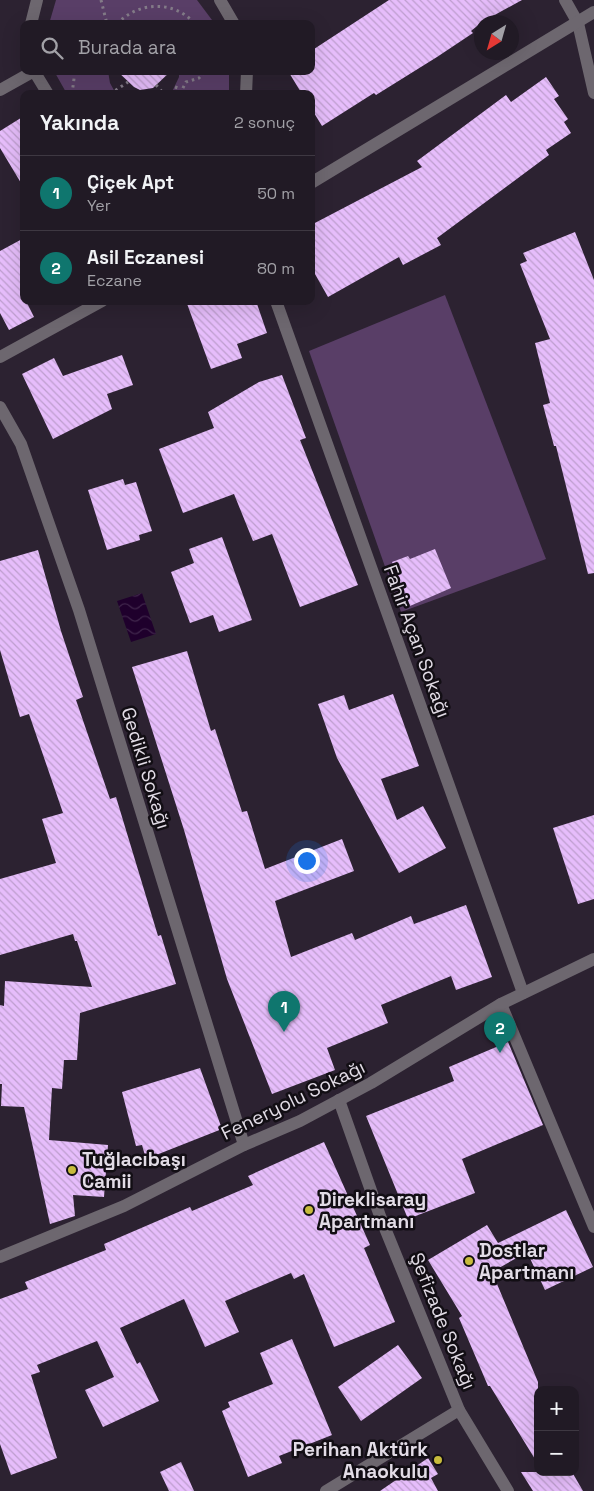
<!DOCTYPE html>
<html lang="tr">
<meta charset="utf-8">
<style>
body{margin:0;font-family:"Space Grotesk",sans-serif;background:#2d2732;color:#f1f3f6}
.controls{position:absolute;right:15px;bottom:15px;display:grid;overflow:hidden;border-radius:10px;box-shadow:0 5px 20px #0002}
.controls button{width:45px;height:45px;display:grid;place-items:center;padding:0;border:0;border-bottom:1px solid #3e3842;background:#211a25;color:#f1f3f6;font:25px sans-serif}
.compass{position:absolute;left:474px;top:15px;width:45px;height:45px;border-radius:50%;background:#211a25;box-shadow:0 5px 20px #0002;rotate:217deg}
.you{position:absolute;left:306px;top:860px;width:18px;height:18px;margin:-12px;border:4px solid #fff;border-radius:50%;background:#1a73e8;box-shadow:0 0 0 8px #1a73e833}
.badge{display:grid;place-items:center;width:32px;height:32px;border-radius:50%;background:#0f766e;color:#fff;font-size:16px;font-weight:700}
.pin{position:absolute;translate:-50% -41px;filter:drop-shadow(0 1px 2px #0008)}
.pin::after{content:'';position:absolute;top:26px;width:18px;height:15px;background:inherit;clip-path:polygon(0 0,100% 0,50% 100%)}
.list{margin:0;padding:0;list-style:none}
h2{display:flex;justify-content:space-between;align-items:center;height:65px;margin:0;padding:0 20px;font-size:21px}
h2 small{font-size:16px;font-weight:400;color:#a2a1a7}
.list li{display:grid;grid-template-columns:32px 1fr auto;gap:15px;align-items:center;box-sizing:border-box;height:75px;padding:0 20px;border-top:1px solid #3e3842}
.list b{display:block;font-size:19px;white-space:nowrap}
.list p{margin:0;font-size:16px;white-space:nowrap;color:#a2a1a7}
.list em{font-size:16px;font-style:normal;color:#a2a1a7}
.icon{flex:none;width:28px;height:28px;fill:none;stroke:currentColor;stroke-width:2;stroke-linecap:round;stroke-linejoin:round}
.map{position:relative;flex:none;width:594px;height:1491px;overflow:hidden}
.search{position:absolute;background:#211a25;box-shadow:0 5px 20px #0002;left:20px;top:20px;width:295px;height:55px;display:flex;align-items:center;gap:12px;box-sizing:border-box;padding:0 18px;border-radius:10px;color:#a2a1a7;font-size:19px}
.panel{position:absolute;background:#211a25;box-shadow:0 5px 20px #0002;left:20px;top:90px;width:295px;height:215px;border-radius:10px}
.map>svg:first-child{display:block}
</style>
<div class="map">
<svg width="594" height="1491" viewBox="0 0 594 1491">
<defs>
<pattern id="water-waves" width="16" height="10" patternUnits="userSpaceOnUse" patternTransform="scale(1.25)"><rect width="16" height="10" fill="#1f002c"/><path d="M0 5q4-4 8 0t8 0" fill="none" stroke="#3f254b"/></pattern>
<pattern id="building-back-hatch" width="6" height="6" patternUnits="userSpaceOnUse" patternTransform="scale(1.25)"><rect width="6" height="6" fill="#e6bdfb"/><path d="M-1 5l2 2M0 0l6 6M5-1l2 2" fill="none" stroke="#be9ece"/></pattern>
</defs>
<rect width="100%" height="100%" fill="#2c2231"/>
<g fill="#593e67">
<polygon points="56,0 197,0 215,24 49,24"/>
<polygon points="54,71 108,71 110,83 116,94 67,94"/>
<polygon points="179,71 229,71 229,94 171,94 179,77"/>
<polygon points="445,295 546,559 401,612 309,351"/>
</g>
<polygon fill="url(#water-waves)" points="142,593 156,634 131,642 117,601"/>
<g fill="url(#building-back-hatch)">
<polygon points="389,0 522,0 482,22 471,31 473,33 437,57 376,95 374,93 322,126 311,108 311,94 302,94 288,71 311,71 311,51"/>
<polygon points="117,71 171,71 153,88 140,90 134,87"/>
<polygon points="546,77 559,96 554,99 568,119 564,122 571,133 546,150 549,155 437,238 441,245 403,265 399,257 328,297 311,267 311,225 422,167 417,161 506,95 511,102"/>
<polygon points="24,116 24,188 0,148 0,131"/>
<polygon points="575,232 594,280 594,573 588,574 556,446 554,446 543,405 550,403 535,343 550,339 520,264 527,261 523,253"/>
<polygon points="24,238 24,301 26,301 34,317 9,330 0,313 0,251"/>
<polygon points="186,301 256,301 267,333 237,344 242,358 211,369"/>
<polygon points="122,355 133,385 107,394 112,409 53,439 22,374 54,358 63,376"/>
<polygon points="282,375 306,438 300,440 358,585 300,607 272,534 253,541 234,494 183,513 159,449 214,428 208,412 259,382"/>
<polygon points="123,479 125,485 136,482 152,531 139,535 140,540 107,550 88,490"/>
<polygon points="222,537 252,620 219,632 213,615 190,623 171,572 194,563 189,549"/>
<polygon points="435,549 451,588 410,606 392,562 408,556 410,559"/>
<polygon points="38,550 61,631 83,697 76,700 110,799 116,797 158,936 161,935 176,984 80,1013 77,1060 64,1060 62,1089 52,1088 49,1140 108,1145 104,1197 73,1195 75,1216 50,1224 24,1107 1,1106 2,1084 0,1084 0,1005 4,1006 5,981 92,987 77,941 75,941 73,934 0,955 0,879 56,863 42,819 63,813 29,714 20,717 0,650 0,561"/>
<polygon points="187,651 211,731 215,729 242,812 247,811 265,869 342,839 354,871 275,901 291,957 352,933 355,940 411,916 414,924 466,905 492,977 456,990 451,976 381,1005 388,1023 327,1048 335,1070 272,1094 227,979 184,830 132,667"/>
<polygon points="393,694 419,766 381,779 397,820 423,806 446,848 399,873 337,758 318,704 344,695 349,710"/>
<polygon points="594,815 594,899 578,904 553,828"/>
<polygon points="508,1042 543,1125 462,1159 475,1193 408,1219 366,1116 454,1081 449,1067"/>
<polygon points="200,1068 222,1129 146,1159 142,1145 136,1146 122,1092"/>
<polygon points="324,1142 370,1245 364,1248 395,1322 334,1347 304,1274 294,1279 291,1273 225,1301 239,1332 205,1347 184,1299 120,1328 137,1364 140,1362 159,1401 103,1427 85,1390 114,1377 97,1341 37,1365 40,1372 31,1375 57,1458 11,1475 0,1444 0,1299 28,1289 25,1282 106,1250 104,1244 190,1207 192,1211 253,1185 248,1176"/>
<polygon points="566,1210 593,1267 545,1290 527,1252 492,1272 538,1382 538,1464 490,1386 488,1386 459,1318 462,1316 428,1260 487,1225 498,1243"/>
<polygon points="292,1339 332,1435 279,1456 282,1463 248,1477 222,1411 230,1407 228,1402 273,1384 260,1353"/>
<polygon points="398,1345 422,1378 361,1421 338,1387"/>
<polygon points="428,1458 438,1474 431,1478 438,1491 380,1491"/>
<polygon points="181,1462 194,1491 169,1491 160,1472"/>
<polygon points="521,1472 572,1472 583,1491 533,1491"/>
</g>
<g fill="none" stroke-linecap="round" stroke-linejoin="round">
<g stroke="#837b88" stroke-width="3" stroke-dasharray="2.5 4" stroke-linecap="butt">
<polyline points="101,0 107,24"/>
<path d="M117,24C138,1 175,0 195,24"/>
<polyline points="156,85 164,94"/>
<polyline points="175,87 181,89"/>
<polyline points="72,94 75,71"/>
<polyline points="110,94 128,82"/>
<polyline points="180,94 186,82 199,78 206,71"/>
</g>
<g stroke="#6d676f" stroke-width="12">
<polyline points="220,0 234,24"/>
<polyline points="565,0 578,23 594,93"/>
<polyline points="31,24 37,0"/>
<polyline points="34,71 48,94"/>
<polyline points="0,90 34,71"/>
<polyline points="246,94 247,71"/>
<polyline points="311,183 594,12"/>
<polyline points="276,301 523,993"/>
<polyline points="0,357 102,301"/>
<polyline points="0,407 21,444 79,610 244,1145"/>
<polyline points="501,1004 594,1227"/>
<polyline points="339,1100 380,1216 459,1410 508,1491"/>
<polyline points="0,1257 124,1206 244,1145 300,1121 371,1083 501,1004 594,959"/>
<polyline points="326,1491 459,1410"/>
</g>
</g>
<g fill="#c7bb3c" stroke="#120e14" stroke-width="2">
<circle cx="72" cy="1170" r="5"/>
<circle cx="309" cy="1210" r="5"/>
<circle cx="469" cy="1261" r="5"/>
<circle cx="438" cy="1460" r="5"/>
</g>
<g text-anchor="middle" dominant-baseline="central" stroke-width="5" stroke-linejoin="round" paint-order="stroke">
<g font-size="19" fill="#e2dce6" stroke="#120e14">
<text transform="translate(417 641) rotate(70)">Fahir Açan Sokağı</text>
<text transform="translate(146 768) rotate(73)">Gedikli Sokağı</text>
<text transform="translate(293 1100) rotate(-26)">Feneryolu Sokağı</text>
<text transform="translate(443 1321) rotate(68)">Şefizade Sokağı</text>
</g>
<g font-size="19" font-weight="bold" fill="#e2dce6" stroke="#120e14" text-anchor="start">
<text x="82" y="1159">Tuğlacıbaşı<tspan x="82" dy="22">Camii</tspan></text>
<text x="319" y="1199">Direklisaray<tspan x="319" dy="22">Apartmanı</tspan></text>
<text x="479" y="1250">Dostlar<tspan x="479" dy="22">Apartmanı</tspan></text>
<text x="428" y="1449" text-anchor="end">Perihan Aktürk<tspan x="428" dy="22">Anaokulu</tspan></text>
</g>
</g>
</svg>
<div class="controls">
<button>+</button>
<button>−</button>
</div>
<svg class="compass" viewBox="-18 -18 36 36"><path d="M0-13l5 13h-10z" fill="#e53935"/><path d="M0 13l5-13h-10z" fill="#a2a1a7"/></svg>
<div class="you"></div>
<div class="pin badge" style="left:284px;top:1032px">1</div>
<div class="pin badge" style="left:500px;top:1053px">2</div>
<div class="search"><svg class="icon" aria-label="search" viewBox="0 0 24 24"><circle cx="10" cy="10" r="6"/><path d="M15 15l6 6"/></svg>Burada ara</div>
<section class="panel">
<h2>Yakında<small>2 sonuç</small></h2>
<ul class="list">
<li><span class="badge">1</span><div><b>Çiçek Apt</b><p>Yer</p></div><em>50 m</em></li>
<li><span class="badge">2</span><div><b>Asil Eczanesi</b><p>Eczane</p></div><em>80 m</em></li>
</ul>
</section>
</div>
